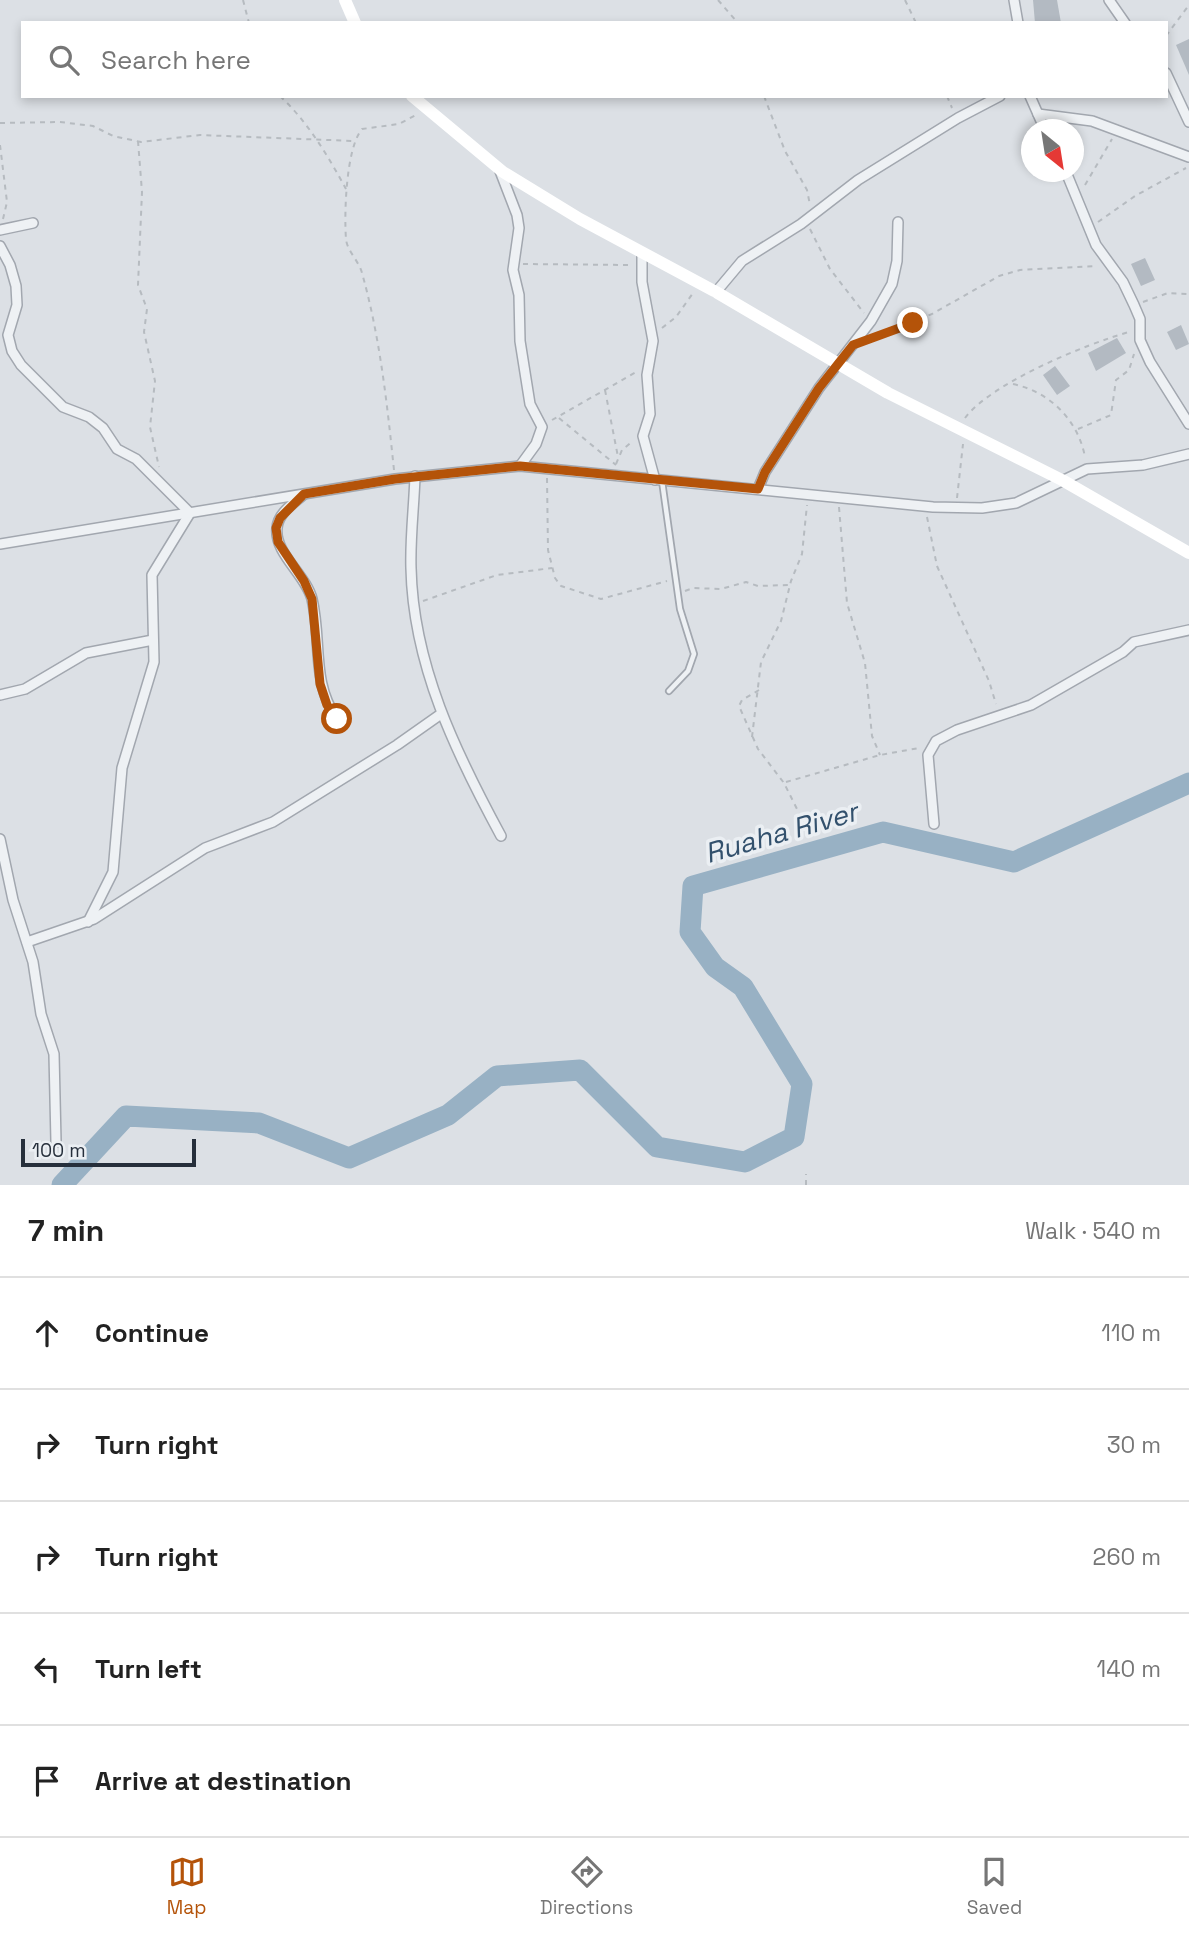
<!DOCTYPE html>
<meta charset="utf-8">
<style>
body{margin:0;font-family:"Space Grotesk",sans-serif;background:#f2f2f2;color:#222}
.compass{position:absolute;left:1021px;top:119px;width:63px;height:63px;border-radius:50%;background:#fff;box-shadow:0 4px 10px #0003;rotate:150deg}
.scale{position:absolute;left:21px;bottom:18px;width:175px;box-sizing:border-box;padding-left:7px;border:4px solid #262f3b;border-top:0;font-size:19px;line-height:24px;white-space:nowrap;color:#262f3b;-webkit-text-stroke:5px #ebeff3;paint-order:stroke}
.stop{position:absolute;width:21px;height:21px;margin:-16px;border:5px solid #b45309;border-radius:50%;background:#fff}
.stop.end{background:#b45309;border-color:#fff;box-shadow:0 2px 7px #0008}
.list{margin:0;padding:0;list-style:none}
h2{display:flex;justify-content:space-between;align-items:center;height:91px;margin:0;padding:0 28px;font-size:30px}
h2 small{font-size:23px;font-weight:400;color:#767676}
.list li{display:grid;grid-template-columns:46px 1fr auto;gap:21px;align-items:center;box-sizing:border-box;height:112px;padding:0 28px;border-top:2px solid #e0e0e0}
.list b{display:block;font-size:26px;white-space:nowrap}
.list em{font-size:23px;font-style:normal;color:#767676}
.icon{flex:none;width:38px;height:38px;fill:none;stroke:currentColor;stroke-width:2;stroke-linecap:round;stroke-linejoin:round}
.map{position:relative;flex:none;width:1189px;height:1185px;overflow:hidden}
.search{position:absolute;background:#fff;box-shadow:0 4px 10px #0003;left:21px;right:21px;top:21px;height:77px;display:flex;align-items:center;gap:18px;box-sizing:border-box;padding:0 24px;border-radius:0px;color:#767676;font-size:26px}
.sheet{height:651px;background:#fff}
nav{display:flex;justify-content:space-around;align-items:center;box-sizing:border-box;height:98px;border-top:2px solid #e0e0e0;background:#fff;font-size:19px;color:#767676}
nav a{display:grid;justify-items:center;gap:4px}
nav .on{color:#b45309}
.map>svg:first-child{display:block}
</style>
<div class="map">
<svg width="1189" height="1185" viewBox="0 0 1189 1185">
<rect width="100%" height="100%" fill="#dce0e5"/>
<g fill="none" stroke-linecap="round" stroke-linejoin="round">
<polyline stroke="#98b1c4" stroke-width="21" points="62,1185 126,1116 259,1123 349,1158 448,1115 497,1076 580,1070 657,1147 745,1162 794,1137 802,1084 743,987 715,967 690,932 693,886 883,832 1014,862 1189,783"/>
</g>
<g fill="#b3bac2">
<polygon points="1033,0 1057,0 1061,23 1035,23"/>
<polygon points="1189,39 1189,75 1176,45"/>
<polygon points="1145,258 1155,280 1141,286 1131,264"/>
<polygon points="1181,325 1189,344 1176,350 1167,332"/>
<polygon points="1117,338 1126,353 1096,371 1088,353"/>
<polygon points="1055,366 1070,386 1057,395 1043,375"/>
</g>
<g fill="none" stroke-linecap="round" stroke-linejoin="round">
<defs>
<polyline id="lane" points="662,481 680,609 694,654 688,671 669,691"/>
<g id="street">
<polyline points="1014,0 1018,23"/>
<polyline points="1109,0 1125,23"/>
<polyline points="1166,73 1189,122"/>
<polyline points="1030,96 1045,130"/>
<polyline points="1038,114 1092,121 1189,157"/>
<polyline points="500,171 517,215 519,228 513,270 519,295 520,341 530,404 542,427 536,444 520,466"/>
<polyline points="1066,172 1096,245 1123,282 1134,305 1140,319 1140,340 1150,362 1189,424"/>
<polyline points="0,230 33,223"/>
<polyline points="0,246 10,265 16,286 17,305 8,335 12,351 21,365 63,407 89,417 103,428 117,449 136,459 190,513 152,575 154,662 122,768 113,872 88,922"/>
<polyline points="642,253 642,282 653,341 647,375 650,414 643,436 655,480"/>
<polyline points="716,292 742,261 801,224 858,180 958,118 1000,96"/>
<path d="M415,476C414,507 410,538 411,568C413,665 456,753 501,836"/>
<polyline points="758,489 765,472 819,388 871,321 892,284 897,261 898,222"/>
<path d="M303,495C293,504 278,513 277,528C274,553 306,575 312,599C322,641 311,682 337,719"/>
<polyline points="0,544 395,479 520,466 933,507 982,508 1016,503 1087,469 1143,465 1189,454"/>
<polyline points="0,695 25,689 86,653 153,640"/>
<polyline points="934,824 928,755 936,741 957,730 1031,705 1123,652 1134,642 1189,630"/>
<polyline points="0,839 13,900 33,962 41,1014 54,1054 56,1142"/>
<polyline points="27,942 94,919 205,848 273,822 397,745 441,714"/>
</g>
</defs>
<use href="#lane" stroke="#a2a7af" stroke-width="8"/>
<use href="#street" stroke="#a2a7af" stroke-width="12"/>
<g stroke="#b6bbc0" stroke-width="2" stroke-dasharray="5 5" stroke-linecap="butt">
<polyline points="243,0 249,23"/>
<polyline points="718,0 738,23"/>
<polyline points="905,0 916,23"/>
<polyline points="1166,36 1189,5"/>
<path d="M280,96C308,122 328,156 346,189"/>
<polyline points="764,96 785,151 807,190 810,205"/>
<polyline points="947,96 952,108"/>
<polyline points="0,123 60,122 93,126 113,136 141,142 200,135 354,141"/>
<polyline points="138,141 142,192 138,285 147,309 144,332 155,381 150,427 159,467"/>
<polyline points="0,145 7,202 3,219"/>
<polyline points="1085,185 1112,139"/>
<polyline points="1098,222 1135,196 1186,168"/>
<polyline points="810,229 830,269 864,313"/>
<polyline points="523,264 630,265"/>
<polyline points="1143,302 1168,293 1189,294"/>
<polyline points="662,328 676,317 693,293"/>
<polyline points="873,338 932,314 999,276 1020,270 1096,266"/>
<path d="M1013,384C1050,392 1078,420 1085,457"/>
<polyline points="605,390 618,457"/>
<polyline points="559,418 616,465"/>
<path d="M965,418C991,383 1086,344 1129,332"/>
<polyline points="552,420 638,371"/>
<polyline points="1078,429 1111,415 1116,380 1129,370 1134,354"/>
<polyline points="616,464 622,450 633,441"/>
<path d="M394,470C387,403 380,337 362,273C359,261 347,251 346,239C344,214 346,148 362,129L399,124L416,115"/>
<polyline points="547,478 548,550 555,578 561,586 601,599 667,581"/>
<polyline points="957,498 963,444"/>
<polyline points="839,507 847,603 865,663 872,736 880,755"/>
<polyline points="927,517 937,566 989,681 996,704"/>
<polyline points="685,591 693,588 721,589 746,582 758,586 789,585"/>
<polyline points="423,601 497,575 552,568"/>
<polyline points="759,690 742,700 739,706 758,749 784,783 805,825"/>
<polyline points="752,737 761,662 781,621 791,581 802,554 807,505"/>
<polyline points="786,782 880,755 919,748"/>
<polyline points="806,1185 806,1174"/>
</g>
<use href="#lane" stroke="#eef1f4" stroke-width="4.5"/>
<use href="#street" stroke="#eef1f4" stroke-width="9"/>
<g stroke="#fff" stroke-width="12">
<polyline points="345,0 355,23"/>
<polyline points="412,96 503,172 580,219 716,292 888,393 1062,480 1189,553"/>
</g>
</g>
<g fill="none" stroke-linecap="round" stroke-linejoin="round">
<polyline stroke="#b45309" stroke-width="9" points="337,719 327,705 320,684 312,599 304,581 278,542 276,528 280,518 304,494 395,479 520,466 758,489 765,472 819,388 853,345 913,323"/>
</g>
<g text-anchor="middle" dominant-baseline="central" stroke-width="7" stroke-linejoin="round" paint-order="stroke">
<g font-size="28" font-style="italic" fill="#33516d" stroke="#ebeff3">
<text transform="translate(781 832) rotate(-16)">Ruaha River</text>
</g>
</g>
</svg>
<svg class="compass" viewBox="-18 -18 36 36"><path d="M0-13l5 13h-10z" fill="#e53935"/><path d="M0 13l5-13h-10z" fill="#767676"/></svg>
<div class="scale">100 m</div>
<div class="stop" style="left:337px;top:719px"></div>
<div class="stop end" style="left:913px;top:323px"></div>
<div class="search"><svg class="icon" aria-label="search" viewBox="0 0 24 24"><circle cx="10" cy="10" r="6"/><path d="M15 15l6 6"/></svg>Search here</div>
</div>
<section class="sheet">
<h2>7 min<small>Walk · 540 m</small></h2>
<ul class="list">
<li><svg class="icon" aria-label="ahead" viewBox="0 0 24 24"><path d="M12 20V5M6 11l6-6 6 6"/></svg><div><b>Continue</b></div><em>110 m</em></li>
<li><svg class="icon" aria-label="right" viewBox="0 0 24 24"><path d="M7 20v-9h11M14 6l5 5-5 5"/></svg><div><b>Turn right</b></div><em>30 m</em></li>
<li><svg class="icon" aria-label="right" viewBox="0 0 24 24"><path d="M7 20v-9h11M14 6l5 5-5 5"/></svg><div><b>Turn right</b></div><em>260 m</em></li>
<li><svg class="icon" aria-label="left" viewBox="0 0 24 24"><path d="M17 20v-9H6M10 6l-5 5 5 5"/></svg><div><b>Turn left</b></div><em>140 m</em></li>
<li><svg class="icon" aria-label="arrive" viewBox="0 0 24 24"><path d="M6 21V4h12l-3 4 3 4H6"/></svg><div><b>Arrive at destination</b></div></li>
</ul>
</section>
<nav>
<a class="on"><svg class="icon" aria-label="map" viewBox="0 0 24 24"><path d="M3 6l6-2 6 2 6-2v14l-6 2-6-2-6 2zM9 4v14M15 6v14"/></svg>Map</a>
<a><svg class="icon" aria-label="directions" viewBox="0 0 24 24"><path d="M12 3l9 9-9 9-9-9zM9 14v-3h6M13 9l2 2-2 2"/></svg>Directions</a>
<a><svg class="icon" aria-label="saved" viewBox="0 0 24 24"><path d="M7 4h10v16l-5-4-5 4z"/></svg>Saved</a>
</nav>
